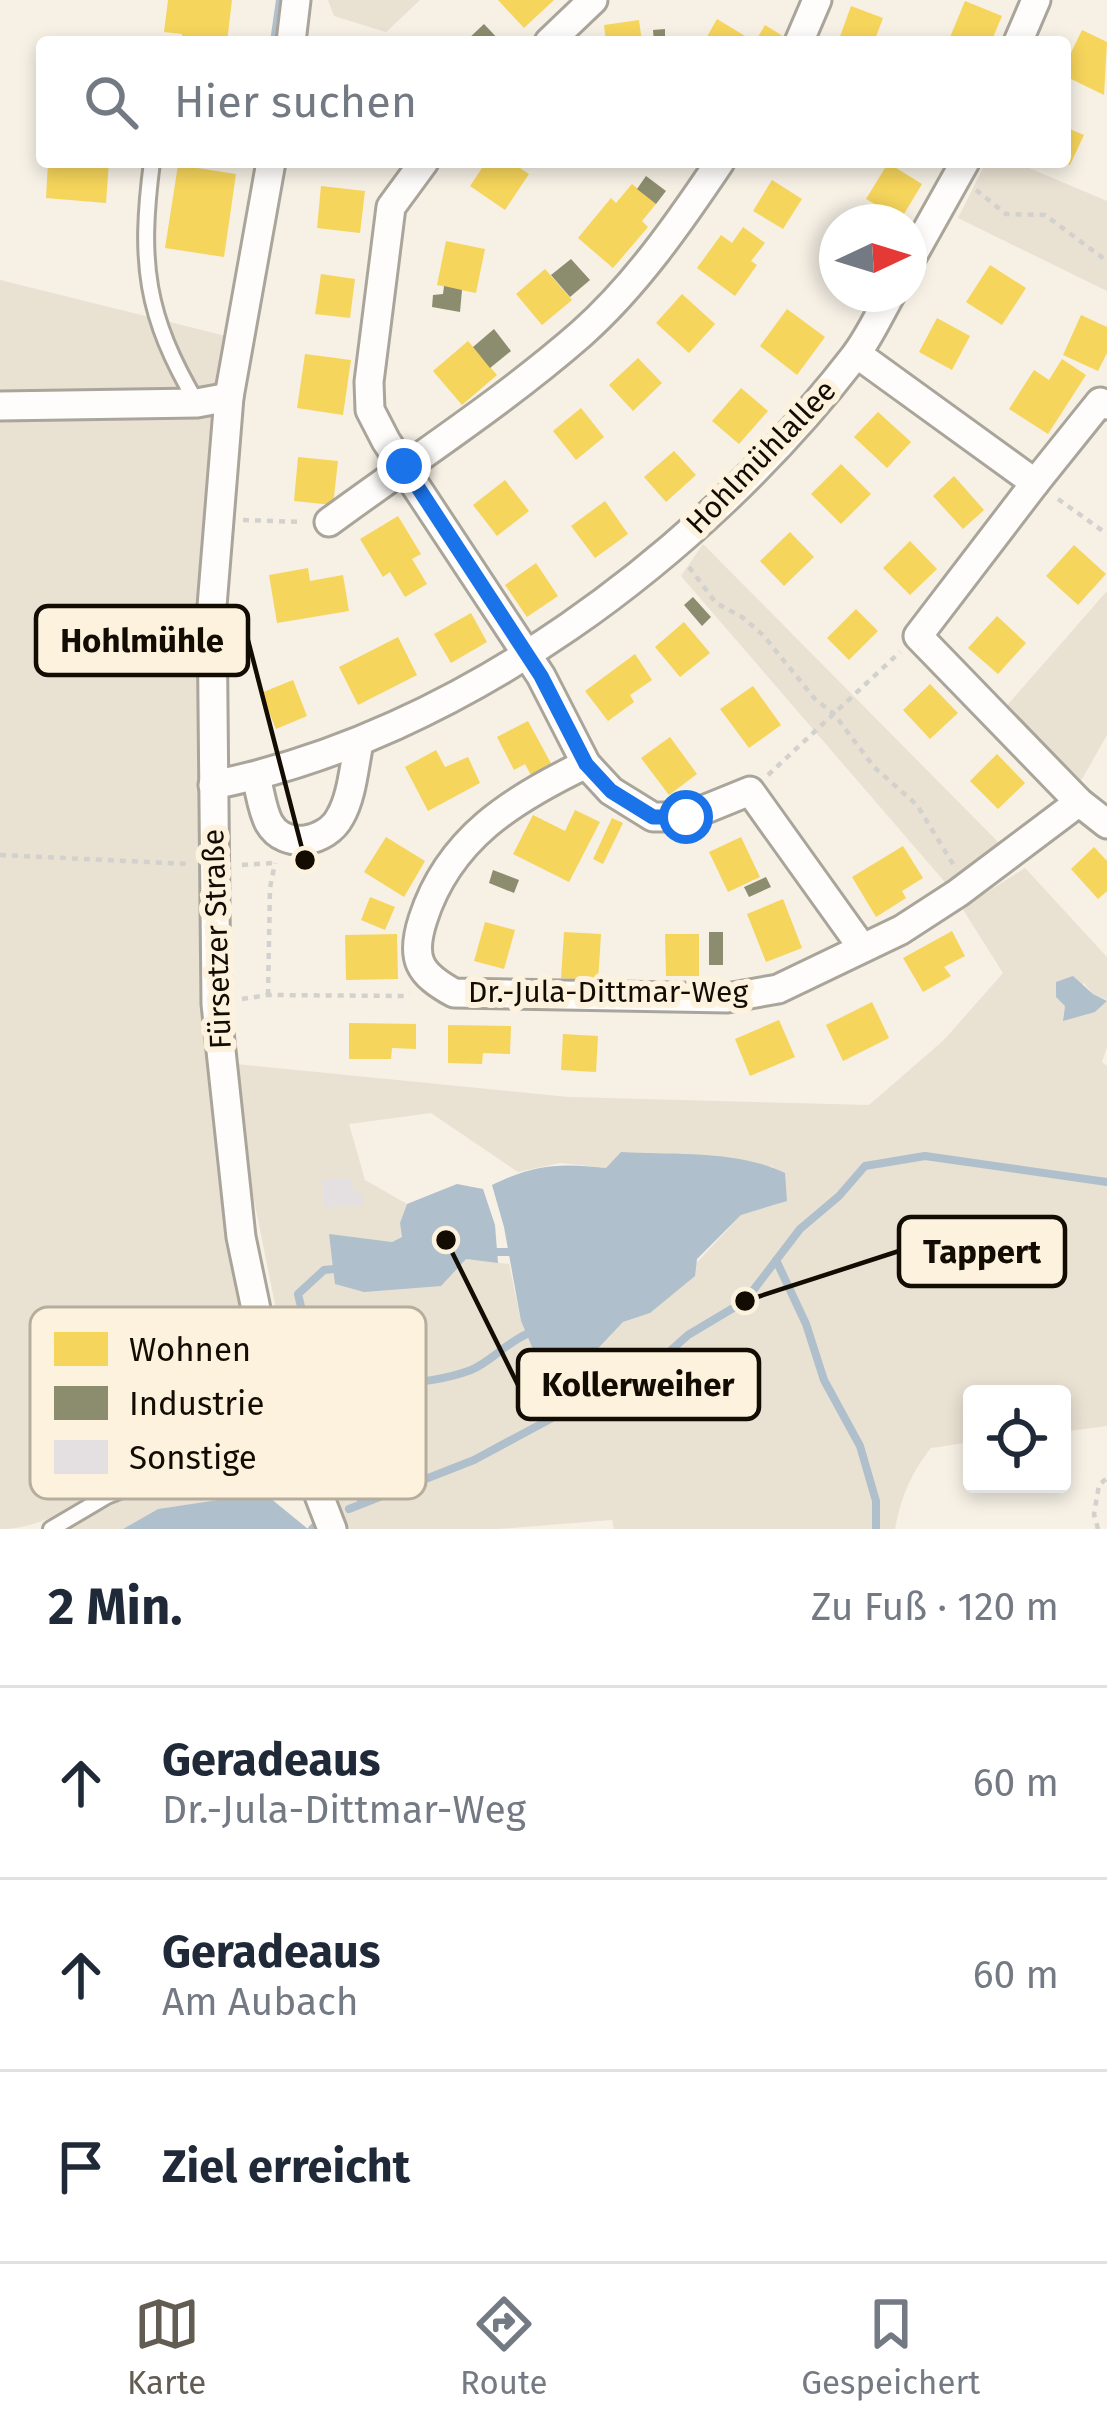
<!DOCTYPE html>
<html lang="de">
<meta charset="utf-8">
<style>
body{margin:0;font-family:"Fira Sans",sans-serif;background:#f2f2f3;color:#1f2937}
.controls{position:absolute;right:36px;bottom:36px;display:grid;overflow:hidden;border-radius:12px;box-shadow:0 6px 18px #0003}
.controls button{width:108px;height:108px;display:grid;place-items:center;padding:0;border:0;border-bottom:3px solid #e0e1e3;background:#fff;color:#1f2937;font:60px sans-serif}
.compass{position:absolute;left:819px;top:204px;width:108px;height:108px;border-radius:50%;background:#fff;box-shadow:0 6px 18px #0003;rotate:86deg}
.stop{position:absolute;width:36px;height:36px;margin:-27px;border:9px solid #1a73e8;border-radius:50%;background:#fff}
.stop.end{background:#1a73e8;border-color:#fff;box-shadow:0 3px 12px #0008}
.list{margin:0;padding:0;list-style:none}
h2{display:flex;justify-content:space-between;align-items:center;height:156px;margin:0;padding:0 48px;font-size:51px}
h2 small{font-size:39px;font-weight:400;color:#747a83}
.list li{display:grid;grid-template-columns:78px 1fr auto;gap:36px;align-items:center;box-sizing:border-box;height:192px;padding:0 48px;border-top:3px solid #e0e1e3}
.list b{display:block;font-size:45px;white-space:nowrap}
.list p{margin:0;font-size:39px;white-space:nowrap;color:#747a83}
.list em{font-size:39px;font-style:normal;color:#747a83}
.icon{flex:none;width:66px;height:66px;fill:none;stroke:currentColor;stroke-width:2;stroke-linecap:round;stroke-linejoin:round}
.map{position:relative;flex:none;width:1107px;height:1529px;overflow:hidden}
.search{position:absolute;background:#fff;box-shadow:0 6px 18px #0003;left:36px;right:36px;top:36px;height:132px;display:flex;align-items:center;gap:30px;box-sizing:border-box;padding:0 42px;border-radius:12px;color:#747a83;font-size:45px}
.sheet{height:732px;background:#fff}
nav{display:flex;justify-content:space-around;align-items:center;box-sizing:border-box;height:168px;border-top:3px solid #e0e1e3;background:#fff;font-size:33px;color:#747a83}
nav a{display:grid;justify-items:center;gap:6px}
nav .on{color:#625c52}
.map>svg:first-child{display:block}
</style>
<div class="map">
<svg width="1107" height="1529" viewBox="0 0 1107 1529">
<rect width="100%" height="100%" fill="#f6f0e5"/>
<g fill="#e9e1d2" fill-rule="evenodd">
<polygon points="328,0 420,0 386,32 334,16"/>
<polygon points="986,162 1015,162 1107,201 1107,291 958,218"/>
<path d="M0,280L230,337L218,419L229,1227L277,1461C254,1457 224,1447 202,1449C128,1456 72,1529 0,1529Z"/>
<polygon points="703,544 1004,848 950,888 681,576"/>
<polygon points="1107,591 1107,735 1078,786 1004,709"/>
<path d="M1025,868L1107,957V1000L1093,994L1084,983L1065,1006L1063,1020L1095,1012L1107,1001V1047L1102,1062L1107,1066V1426L1062,1432V1394H972V1442L931,1448C911,1473 901,1497 895,1529H614L612,1520L497,1529H346L280,1329L248,1170L237,1064L568,1097L869,1105L944,1040L1003,973L962,908ZM431,1113L518,1172L560,1163L607,1168L737,1159L773,1167L787,1201L741,1215L650,1313L623,1322L590,1357L545,1375L521,1321L509,1264L466,1259L336,1284L329,1235L392,1242L402,1237L400,1223L407,1204L365,1180L349,1124Z"/>
<path d="M217,1476L264,1493L158,1509L123,1529H67C122,1499 153,1481 217,1476Z"/>
</g>
<g fill="#afbfcb">
<polygon points="1073,976 1093,994 1107,1001 1095,1012 1063,1021 1065,1006 1056,997 1056,982"/>
<path d="M621,1152C673,1155 738,1150 785,1173L787,1201L741,1215L697,1259L695,1276L650,1313L623,1322L590,1357L544,1375L521,1321L504,1227L492,1185C535,1164 560,1163 606,1168Z"/>
<polygon points="457,1184 483,1189 495,1225 498,1263 466,1259 441,1286 364,1292 335,1284 329,1234 392,1242 402,1237 400,1223 407,1204"/>
<polygon points="264,1493 308,1529 123,1529 158,1509"/>
</g>
<g fill="#f6d55c">
<polygon points="168,0 232,0 227,42 181,42 182,34 164,32"/>
<polygon points="498,0 554,0 524,28"/>
<polygon points="965,1 1002,16 991,42 948,42"/>
<polygon points="851,6 883,18 874,42 838,42"/>
<polygon points="717,19 755,42 765,25 786,38 784,42 704,42"/>
<polygon points="639,20 642,42 606,42 604,25"/>
<polygon points="1082,30 1107,42 1104,95 1065,76 1065,65"/>
<polygon points="1065,127 1084,135 1070,165 1065,163"/>
<polygon points="48,162 109,162 106,203 46,198"/>
<polygon points="486,162 511,162 529,174 505,210 470,186"/>
<polygon points="888,163 922,184 901,219 866,199"/>
<polygon points="178,165 236,174 224,257 165,248"/>
<polygon points="772,180 802,199 783,229 753,211"/>
<polygon points="632,184 656,204 642,221 648,227 613,268 578,238 611,198 616,203"/>
<polygon points="321,186 365,191 360,233 317,228"/>
<polygon points="743,227 765,243 751,261 757,265 735,296 697,268 721,235 732,243"/>
<polygon points="446,241 485,249 476,293 437,285"/>
<polygon points="990,265 1026,288 1002,325 966,302"/>
<polygon points="545,269 572,300 542,325 516,294"/>
<polygon points="321,274 355,279 350,318 315,314"/>
<polygon points="682,294 715,324 689,353 656,323"/>
<polygon points="787,309 825,337 797,375 760,346"/>
<polygon points="1081,315 1107,327 1107,353 1098,371 1063,355"/>
<polygon points="937,318 970,336 952,370 919,352"/>
<polygon points="468,341 497,375 462,405 433,371"/>
<polygon points="305,354 351,360 343,415 297,408"/>
<polygon points="638,358 662,383 633,411 609,385"/>
<polygon points="1062,359 1086,375 1048,434 1009,409 1034,370 1049,380"/>
<polygon points="741,388 768,411 739,444 712,421"/>
<polygon points="581,408 604,437 576,460 553,431"/>
<polygon points="878,412 911,442 887,468 854,437"/>
<polygon points="674,451 696,475 666,502 644,477"/>
<polygon points="298,457 338,461 333,505 294,501"/>
<polygon points="841,464 871,494 841,524 811,494"/>
<polygon points="954,476 984,510 963,529 933,496"/>
<polygon points="505,480 529,511 497,536 473,505"/>
<polygon points="605,501 628,534 595,558 571,526"/>
<polygon points="398,516 421,554 412,559 427,584 405,597 390,572 383,577 360,539"/>
<polygon points="790,532 814,557 784,586 760,561"/>
<polygon points="910,541 937,569 910,595 883,568"/>
<polygon points="1074,545 1106,574 1078,605 1046,576"/>
<polygon points="536,563 558,596 527,617 505,585"/>
<polygon points="308,568 310,581 343,575 349,611 277,623 269,575"/>
<polygon points="856,609 878,631 849,660 827,638"/>
<polygon points="471,613 487,642 451,663 434,634"/>
<polygon points="997,616 1026,643 998,674 968,648"/>
<polygon points="684,622 710,653 680,677 655,647"/>
<polygon points="398,637 417,675 358,705 339,667"/>
<polygon points="635,654 652,680 630,695 634,702 608,721 585,691"/>
<polygon points="293,680 307,716 276,729 261,693"/>
<polygon points="930,684 958,713 930,739 903,710"/>
<polygon points="753,686 781,725 749,748 720,709"/>
<polygon points="528,721 553,767 532,777 525,764 514,770 497,737"/>
<polygon points="670,737 697,774 669,795 641,758"/>
<polygon points="436,750 445,767 468,757 480,783 428,811 405,767"/>
<polygon points="997,754 1025,783 998,809 970,781"/>
<polygon points="575,810 600,822 569,882 513,854 533,815 565,831"/>
<polygon points="612,818 623,823 603,864 593,859"/>
<polygon points="386,837 425,861 404,897 364,872"/>
<polygon points="741,837 760,877 728,892 709,852"/>
<polygon points="903,846 923,878 902,891 906,898 876,917 852,877"/>
<polygon points="1094,847 1107,861 1107,891 1098,899 1071,869"/>
<polygon points="370,897 395,907 385,930 361,920"/>
<polygon points="783,899 802,948 766,962 747,914"/>
<polygon points="485,922 515,930 504,969 474,961"/>
<polygon points="952,931 965,956 944,967 951,976 923,992 903,958"/>
<polygon points="564,932 601,934 598,981 561,978"/>
<polygon points="397,934 398,979 346,980 345,935"/>
<polygon points="665,934 699,934 699,976 666,976"/>
<polygon points="872,1002 889,1038 843,1061 826,1025"/>
<polygon points="779,1020 795,1057 750,1076 735,1039"/>
<polygon points="349,1023 416,1024 416,1049 392,1048 391,1059 349,1059"/>
<polygon points="448,1025 511,1026 510,1054 483,1053 482,1064 448,1063"/>
<polygon points="563,1034 598,1036 596,1072 561,1070"/>
</g>
<g fill="#8c8c6e">
<polygon points="484,24 501,42 465,42"/>
<polygon points="665,29 665,42 654,42 653,30"/>
<polygon points="646,176 666,191 656,204 637,189"/>
<polygon points="571,259 590,280 570,297 551,275"/>
<polygon points="444,286 462,290 460,312 432,307 433,295 443,294"/>
<polygon points="494,329 511,351 490,368 473,347"/>
<polygon points="693,597 711,617 702,626 684,605"/>
<polygon points="493,870 519,880 514,893 489,883"/>
<polygon points="766,877 771,887 749,897 744,887"/>
<rect x="709" y="932" width="14" height="33"/>
</g>
<g fill="none" stroke-linecap="round" stroke-linejoin="round">
<g stroke="#afbfcb" stroke-width="8">
<polyline points="274,42 280,0"/>
<polyline points="497,1252 508,1252"/>
<polyline points="776,1260 806,1324 824,1380 860,1446 876,1501 876,1529"/>
<polyline points="322,1397 298,1294 324,1270 334,1269"/>
<path d="M362,1502L322,1397C370,1381 424,1388 471,1370C492,1361 506,1343 527,1334"/>
<polyline points="349,1509 474,1460 660,1360 688,1335 745,1301 800,1229 839,1196 865,1166 925,1156 1107,1182"/>
<polyline points="312,1529 314,1527"/>
</g>
</g>
<polygon fill="#e4e0e1" points="352,1178 353,1192 362,1191 363,1205 324,1207 322,1180"/>
<g fill="none" stroke-linecap="round" stroke-linejoin="round">
<defs>
<g id="service">
<path d="M152,162C139,262 145,315 197,403"/>
<polyline points="51,1529 107,1496 164,1473 213,1468 270,1480 308,1471"/>
</g>
<g id="minor">
<polyline points="291,42 296,0"/>
<polyline points="549,42 593,0"/>
<polyline points="799,42 817,0"/>
<polyline points="1018,42 1036,0"/>
<polyline points="271,162 229,397 212,606 216,1004 241,1237 256,1309 274,1379 332,1529"/>
<polyline points="424,162 391,207 369,382 370,410 386,441 541,676 586,764 611,791 653,817 686,817 750,791 861,946"/>
<polyline points="909,262 965,162"/>
<polyline points="857,354 1035,483 1100,402 1107,405"/>
<polyline points="0,406 197,403 229,397"/>
<polyline points="1035,483 918,636 1079,802 1107,824"/>
<path d="M329,522C413,460 502,403 581,334C636,285 679,223 720,162"/>
<path d="M586,764C513,799 449,838 423,919C410,959 419,974 454,993L727,998L778,989L901,930L958,893L1079,802"/>
<path d="M256,777C260,791 262,810 269,823C285,851 327,842 340,817C352,797 354,766 359,743"/>
<path d="M213,785C460,736 702,554 854,357C869,338 879,315 891,294"/>
</g>
</defs>
<use href="#service" stroke="#aaa59a" stroke-width="20"/>
<use href="#minor" stroke="#aaa59a" stroke-width="33"/>
<g stroke="#d2d1cd" stroke-width="4.5" stroke-dasharray="6 6" stroke-linecap="butt">
<polyline points="976,190 1006,214 1045,215 1107,261"/>
<polyline points="1058,499 1107,534"/>
<polyline points="243,520 303,522"/>
<polyline points="689,567 716,603 742,617 763,635 815,699 834,714 874,767 917,805 953,864"/>
<polyline points="768,775 900,652"/>
<polyline points="0,855 190,864"/>
<polyline points="242,865 272,863"/>
<polyline points="268,995 270,888 275,863"/>
<polyline points="242,999 268,995 404,996 409,993"/>
<polyline points="1098,1529 1094,1514 1099,1485 1107,1478"/>
</g>
<use href="#service" stroke="#fefdfb" stroke-width="14"/>
<use href="#minor" stroke="#fefdfb" stroke-width="27"/>
</g>
<g fill="none" stroke-linecap="round" stroke-linejoin="round">
<polyline stroke="#1a73e8" stroke-width="15" points="404,466 541,676 586,764 611,791 653,817 686,817"/>
</g>
<g text-anchor="middle" dominant-baseline="central" stroke-width="12" stroke-linejoin="round" paint-order="stroke">
<g font-size="30" fill="#120c03" stroke="#fdf2de">
<text transform="translate(761 457) rotate(-46)">Hohlmühlallee</text>
<text transform="translate(217 939) rotate(-92)">Fürsetzer Straße</text>
<text x="608" y="992">Dr.-Jula-Dittmar-Weg</text>
</g>
</g>
<rect x="30" y="1307" width="396" height="192" rx="18" fill="#fdf2de" stroke="#b6ad9c" stroke-width="3"/>
<rect x="54" y="1332" width="54" height="34" fill="#f6d55c"/>
<rect x="54" y="1386" width="54" height="34" fill="#8c8c6e"/>
<rect x="54" y="1440" width="54" height="34" fill="#e4e0e1"/>
<g font-size="33" fill="#120c03">
<text x="129" y="1361">Wohnen</text>
<text x="129" y="1415">Industrie</text>
<text x="129" y="1469">Sonstige</text>
</g>
<path fill="none" stroke="#120c03" stroke-width="4.5" d="M305 860L248 640M745 1301L899 1251M446 1240L518 1385"/>
<g fill="#120c03" stroke="#fdf2de" stroke-width="4.5">
<circle cx="305" cy="860" r="12"/>
<circle cx="745" cy="1301" r="12"/>
<circle cx="446" cy="1240" r="12"/>
</g>
<g fill="#fdf2de" stroke="#120c03" stroke-width="4.5">
<rect x="36" y="606" width="212" height="69" rx="12"/>
<rect x="899" y="1217" width="166" height="69" rx="12"/>
<rect x="518" y="1350" width="241" height="69" rx="12"/>
</g>
<g font-size="33" text-anchor="middle" font-weight="bold" fill="#120c03">
<text x="142" y="652">Hohlmühle</text>
<text x="982" y="1263">Tappert</text>
<text x="638" y="1396">Kollerweiher</text>
</g>
</svg>
<div class="controls">
<button><svg class="icon" aria-label="locate" viewBox="0 0 24 24"><circle cx="12" cy="12" r="6"/><path d="M12 2v4M12 18v4M2 12h4M18 12h4"/></svg></button>
</div>
<svg class="compass" viewBox="-18 -18 36 36"><path d="M0-13l5 13h-10z" fill="#e53935"/><path d="M0 13l5-13h-10z" fill="#747a83"/></svg>
<div class="stop" style="left:686px;top:817px"></div>
<div class="stop end" style="left:404px;top:466px"></div>
<div class="search"><svg class="icon" aria-label="search" viewBox="0 0 24 24"><circle cx="10" cy="10" r="6"/><path d="M15 15l6 6"/></svg>Hier suchen</div>
</div>
<section class="sheet">
<h2>2 Min.<small>Zu Fuß · 120 m</small></h2>
<ul class="list">
<li><svg class="icon" aria-label="ahead" viewBox="0 0 24 24"><path d="M12 20V5M6 11l6-6 6 6"/></svg><div><b>Geradeaus</b><p>Dr.-Jula-Dittmar-Weg</p></div><em>60 m</em></li>
<li><svg class="icon" aria-label="ahead" viewBox="0 0 24 24"><path d="M12 20V5M6 11l6-6 6 6"/></svg><div><b>Geradeaus</b><p>Am Aubach</p></div><em>60 m</em></li>
<li><svg class="icon" aria-label="arrive" viewBox="0 0 24 24"><path d="M6 21V4h12l-3 4 3 4H6"/></svg><div><b>Ziel erreicht</b></div></li>
</ul>
</section>
<nav>
<a class="on"><svg class="icon" aria-label="map" viewBox="0 0 24 24"><path d="M3 6l6-2 6 2 6-2v14l-6 2-6-2-6 2zM9 4v14M15 6v14"/></svg>Karte</a>
<a><svg class="icon" aria-label="directions" viewBox="0 0 24 24"><path d="M12 3l9 9-9 9-9-9zM9 14v-3h6M13 9l2 2-2 2"/></svg>Route</a>
<a><svg class="icon" aria-label="saved" viewBox="0 0 24 24"><path d="M7 4h10v16l-5-4-5 4z"/></svg>Gespeichert</a>
</nav>
